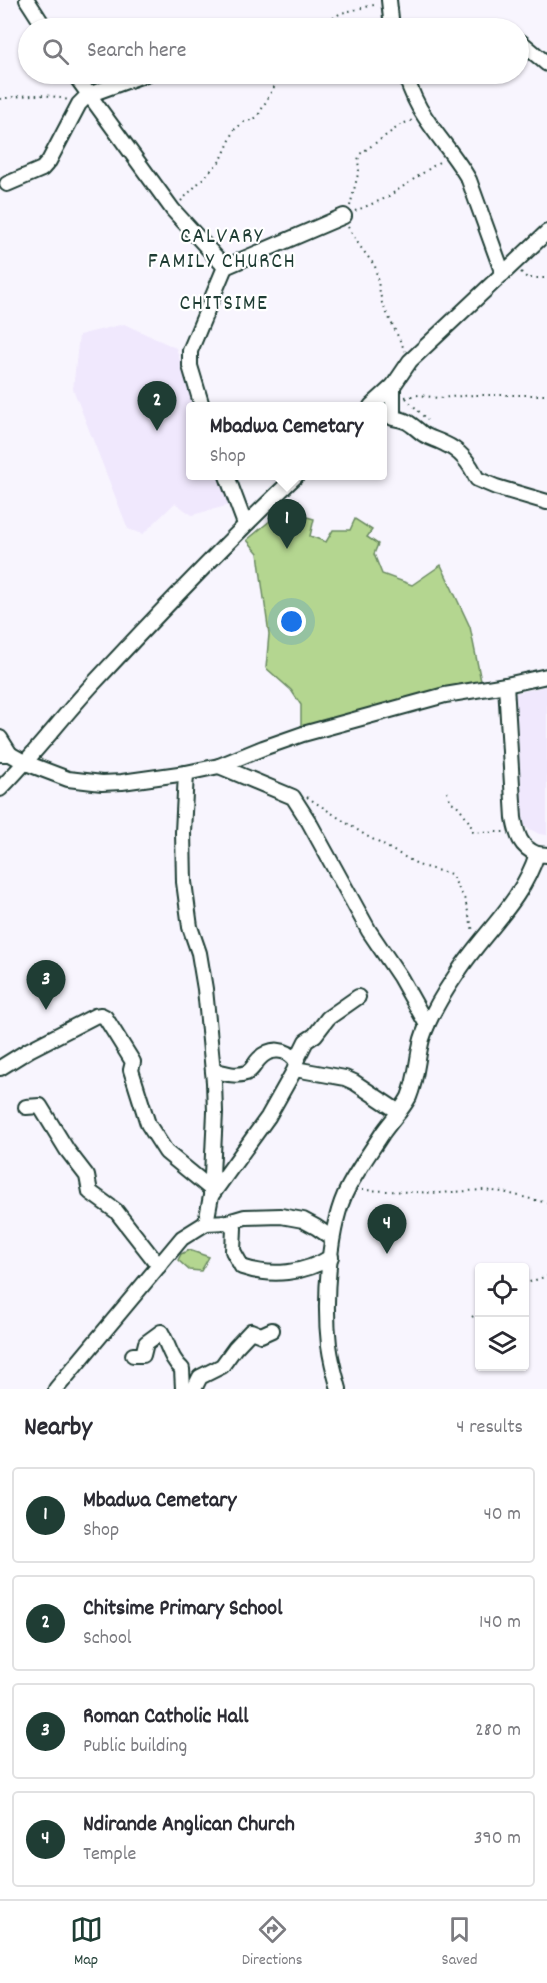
<!DOCTYPE html>
<style>
body{margin:0;font-family:Dekko,sans-serif;background:#f2f2f3;color:#2b2b33}
.controls{position:absolute;right:18px;bottom:18px;display:grid;overflow:hidden;border-radius:6px;box-shadow:0 2px 4px #0004}
.controls button{width:54px;height:54px;display:grid;place-items:center;padding:0;border:0;border-bottom:2px solid #e1e1e2;background:#fff;color:#2b2b33;font:30px sans-serif}
.you{position:absolute;left:292px;top:622px;width:21px;height:21px;margin:-15px;border:4px solid #fff;border-radius:50%;background:#1a73e8;box-shadow:0 0 0 9px #1a73e833}
.badge{display:grid;place-items:center;width:39px;height:39px;border-radius:50%;background:#1f3d34;color:#fff;font-size:20px;font-weight:700}
.pin{position:absolute;translate:-50% -50px;filter:drop-shadow(0 2px 3px #0008)}
.pin::after{content:'';position:absolute;top:32px;width:21px;height:18px;background:inherit;clip-path:polygon(0 0,100% 0,50% 100%)}
.popup{position:absolute;left:186px;top:402px;width:201px;height:78px;box-sizing:border-box;display:grid;place-content:center;border-radius:6px;background:#fff;filter:drop-shadow(0 2px 4px #0005);font-size:20px;white-space:nowrap;color:#7c7c81}
.popup b{font-size:22px;color:#2b2b33}
.popup::after{content:'';position:absolute;left:50%;top:100%;margin-left:-12px;border:12px solid transparent;border-top-color:#fff}
.list{margin:0;padding:0;list-style:none}
h2{display:flex;justify-content:space-between;align-items:center;height:78px;margin:0;padding:0 24px;font-size:26px}
h2 small{font-size:20px;font-weight:400;color:#7c7c81}
.list li{display:grid;grid-template-columns:39px 1fr auto;gap:18px;align-items:center;box-sizing:border-box;height:96px;margin:0 12px 12px;padding:0 12px;border:2px solid #e1e1e2;border-radius:6px}
.list b{display:block;font-size:22px;white-space:nowrap}
.list p{margin:0;font-size:20px;white-space:nowrap;color:#7c7c81}
.list em{font-size:20px;font-style:normal;color:#7c7c81}
.icon{flex:none;width:33px;height:33px;fill:none;stroke:currentColor;stroke-width:2;stroke-linecap:round;stroke-linejoin:round}
.map{position:relative;flex:none;width:547px;height:1389px;overflow:hidden}
.search{position:absolute;background:#fff;box-shadow:0 2px 4px #0004;left:18px;right:18px;top:18px;height:66px;display:flex;align-items:center;gap:15px;box-sizing:border-box;padding:0 21px;border-radius:33px;color:#7c7c81;font-size:22px}
.sheet{height:510px;background:#fff}
nav{display:flex;justify-content:space-around;align-items:center;box-sizing:border-box;height:84px;border-top:2px solid #e1e1e2;background:#fff;font-size:16px;color:#7c7c81}
nav a{display:grid;justify-items:center;gap:3px}
nav .on{color:#1f3d34}
.map>svg:first-child{display:block}
</style>
<div class="map">
<svg width="547" height="1389" viewBox="0 0 547 1389">
<rect width="100%" height="100%" fill="#f8f5fe"/>
<filter id="ink" filterUnits="userSpaceOnUse"><feTurbulence type="fractalNoise" baseFrequency=".0167" numOctaves="2"/><feDisplacementMap in="SourceGraphic" scale="12" xChannelSelector="R" yChannelSelector="G"/><feConvolveMatrix kernelMatrix="1 2 1 2 8 2 1 2 1" color-interpolation-filters="sRGB"/></filter>
<g filter="url(#ink)">
<g fill="#f0e8fd">
<polygon points="124,324 176,348 196,406 191,406 191,476 220,476 230,505 192,515 175,503 143,534 128,529 73,389 79,335"/>
<polygon points="547,686 547,835 539,834 522,825 511,694"/>
</g>
<g fill="#b4d690" stroke="#6a8a62" stroke-width="1.5">
<polygon points="283,510 314,519 310,536 326,542 333,530 350,530 355,519 372,530 367,537 378,544 374,554 382,574 412,585 441,565 470,627 481,681 301,730 301,705 291,690 266,668 269,634 262,584 258,553 247,540"/>
<polygon points="189,1250 209,1257 201,1271 189,1270 178,1260 181,1254"/>
</g>
<g fill="none" stroke-linecap="round" stroke-linejoin="round">
<defs>
<g id="minor">
<polyline points="27,0 45,28"/>
<polyline points="389,0 392,28"/>
<polyline points="521,42 547,64"/>
<polyline points="74,74 173,210 225,267 190,351 190,366 202,406"/>
<path d="M405,74C410,89 416,104 425,117C439,139 457,158 469,180L503,274"/>
<polyline points="7,184 42,169 49,161 79,104 88,95 146,74"/>
<polyline points="225,267 344,216"/>
<path d="M393,386V418C409,420 411,425 423,434C429,438 438,440 445,444C461,451 470,463 477,479L496,487L547,502"/>
<polyline points="371,406 393,386 410,361 547,232"/>
<polyline points="227,476 245,524"/>
<path d="M506,685L514,818C517,835 520,847 537,854"/>
<polyline points="0,738 10,754"/>
<polyline points="0,754 10,754 26,763 68,779 102,783 122,782 186,773 219,766 263,748 303,734 445,695 506,685 547,676"/>
<polyline points="219,766 293,797 309,822 369,931 400,977 427,1025"/>
<polyline points="186,773 183,832 184,882 190,927 199,953 205,989 214,1082 215,1112 211,1196 206,1223"/>
<path d="M0,789C33,756 60,720 91,686C158,614 225,543 296,476"/>
<polyline points="296,1061 306,1041 315,1035 328,1018 358,997"/>
<polyline points="0,1068 29,1050 95,1016 101,1015 105,1017 133,1062 131,1070 148,1124 166,1152 211,1189"/>
<polyline points="295,1069 345,1078 354,1082 399,1112"/>
<polyline points="26,1107 40,1106 67,1150 87,1176 90,1192 116,1211 159,1266"/>
<path d="M211,1196L268,1117L295,1069L296,1061C287,1048 270,1047 259,1059C254,1064 253,1070 246,1073C235,1077 224,1073 213,1070"/>
<path d="M228,1222L234,1228L233,1251L242,1267C271,1277 304,1274 331,1257"/>
<path d="M133,1355H143L146,1343L161,1332C169,1346 170,1358 182,1369L183,1389"/>
<polyline points="56,1389 182,1238 206,1223 228,1222 245,1217 281,1216 303,1220 316,1227 332,1238"/>
<polyline points="194,1389 200,1377 222,1366 235,1348 251,1331 261,1335 272,1330"/>
<path d="M339,1389C335,1375 331,1360 329,1345C324,1302 328,1225 348,1188C358,1169 371,1151 382,1134C391,1121 402,1110 409,1097C417,1078 417,1058 422,1039C429,1017 443,994 456,975C483,932 521,904 537,854L547,855"/>
</g>
</defs>
<use href="#minor" stroke="#1f3d34" stroke-width="18"/>
<g stroke="#1f3d34" stroke-width="2" stroke-dasharray="1.5 4.5" stroke-linecap="butt">
<polyline points="311,28 325,23 341,13 378,4"/>
<path d="M0,99C28,95 40,92 68,100"/>
<polyline points="181,201 221,160 235,129 244,122 254,119 258,116 281,74"/>
<polyline points="350,206 359,170 358,160 360,154 402,124 413,120"/>
<polyline points="355,211 386,198 442,160"/>
<polyline points="348,227 359,245 375,266 382,303 405,351"/>
<polyline points="521,272 527,278 547,278"/>
<polyline points="405,397 419,395 438,398 475,395 547,395"/>
<polyline points="406,398 427,420"/>
<path d="M447,792L451,802L456,804C463,812 470,821 473,832H505"/>
<polyline points="307,797 365,835 421,866 451,874 465,900 473,931"/>
<polyline points="362,1190 439,1193 482,1190 503,1192 547,1203"/>
<polyline points="524,1284 547,1276"/>
<polyline points="472,1317 480,1311"/>
</g>
<use href="#minor" stroke="#fff" stroke-width="14"/>
</g>
</g>
<g text-anchor="middle" dominant-baseline="central" stroke-width="4.5" stroke-linejoin="round" paint-order="stroke">
<g font-size="22" letter-spacing="1.5" fill="#1f3d34" stroke="#fff">
<text x="222" y="237">CALVARY<tspan x="222" dy="25">FAMILY CHURCH</tspan></text>
<text x="224" y="304">CHITSIME</text>
</g>
</g>
</svg>
<div class="controls">
<button><svg class="icon" aria-label="locate" viewBox="0 0 24 24"><circle cx="12" cy="12" r="6"/><path d="M12 2v4M12 18v4M2 12h4M18 12h4"/></svg></button>
<button><svg class="icon" aria-label="layers" viewBox="0 0 24 24"><path d="M12 4l9 5-9 5-9-5zM3 14l9 5 9-5"/></svg></button>
</div>
<div class="you"></div>
<div class="pin badge" style="left:287px;top:549px">1</div>
<div class="popup"><b>Mbadwa Cemetary</b>Shop</div>
<div class="pin badge" style="left:157px;top:431px">2</div>
<div class="pin badge" style="left:46px;top:1010px">3</div>
<div class="pin badge" style="left:387px;top:1254px">4</div>
<div class="search"><svg class="icon" aria-label="search" viewBox="0 0 24 24"><circle cx="10" cy="10" r="6"/><path d="M15 15l6 6"/></svg>Search here</div>
</div>
<section class="sheet">
<h2>Nearby<small>4 results</small></h2>
<ul class="list">
<li><span class="badge">1</span><div><b>Mbadwa Cemetary</b><p>Shop</p></div><em>40 m</em></li>
<li><span class="badge">2</span><div><b>Chitsime Primary School</b><p>School</p></div><em>140 m</em></li>
<li><span class="badge">3</span><div><b>Roman Catholic Hall</b><p>Public building</p></div><em>280 m</em></li>
<li><span class="badge">4</span><div><b>Ndirande Anglican Church</b><p>Temple</p></div><em>390 m</em></li>
</ul>
</section>
<nav>
<a class="on"><svg class="icon" aria-label="map" viewBox="0 0 24 24"><path d="M3 6l6-2 6 2 6-2v14l-6 2-6-2-6 2zM9 4v14M15 6v14"/></svg>Map</a>
<a><svg class="icon" aria-label="directions" viewBox="0 0 24 24"><path d="M12 3l9 9-9 9-9-9zM9 14v-3h6M13 9l2 2-2 2"/></svg>Directions</a>
<a><svg class="icon" aria-label="saved" viewBox="0 0 24 24"><path d="M7 4h10v16l-5-4-5 4z"/></svg>Saved</a>
</nav>
